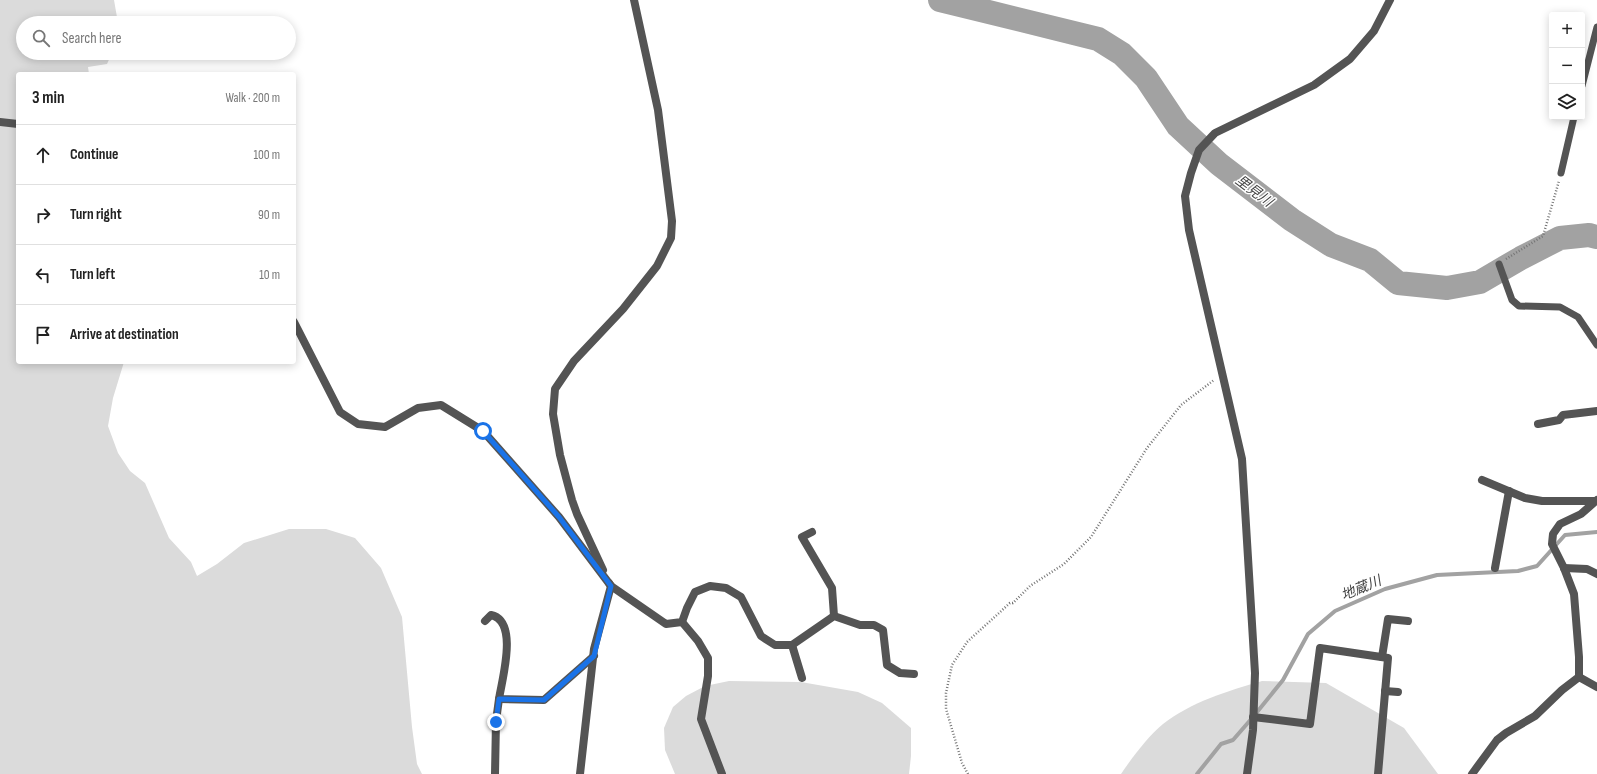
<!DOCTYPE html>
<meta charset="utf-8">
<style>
body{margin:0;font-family:"Sofia Sans Condensed","Noto Sans JP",sans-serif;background:#f6f6f6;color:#222}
.controls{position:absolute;right:12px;top:12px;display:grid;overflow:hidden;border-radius:4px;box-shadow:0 2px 10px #0003}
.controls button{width:36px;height:36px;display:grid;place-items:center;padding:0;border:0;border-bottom:1px solid #e0e0e0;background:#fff;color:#222;font:20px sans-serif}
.stop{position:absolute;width:12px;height:12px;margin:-9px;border:3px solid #1a73e8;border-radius:50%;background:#fff}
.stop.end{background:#1a73e8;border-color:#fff;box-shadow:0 1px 4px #0008}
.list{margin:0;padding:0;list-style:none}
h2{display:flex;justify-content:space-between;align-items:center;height:52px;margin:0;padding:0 16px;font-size:17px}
h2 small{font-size:13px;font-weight:400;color:#767676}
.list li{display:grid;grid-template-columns:26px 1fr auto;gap:12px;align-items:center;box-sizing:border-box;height:60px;padding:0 16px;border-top:1px solid #e0e0e0}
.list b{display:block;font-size:15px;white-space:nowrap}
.list em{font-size:13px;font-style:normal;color:#767676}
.icon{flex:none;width:22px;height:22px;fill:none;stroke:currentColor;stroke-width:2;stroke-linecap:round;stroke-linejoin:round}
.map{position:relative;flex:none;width:1597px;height:774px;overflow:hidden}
.search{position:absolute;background:#fff;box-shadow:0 2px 10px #0003;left:16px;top:16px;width:280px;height:44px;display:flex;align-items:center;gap:10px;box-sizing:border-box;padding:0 14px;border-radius:22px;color:#767676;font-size:15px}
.panel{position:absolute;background:#fff;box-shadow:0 2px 10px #0003;left:16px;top:72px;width:280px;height:292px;border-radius:4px}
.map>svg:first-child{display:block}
</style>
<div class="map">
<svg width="1597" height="774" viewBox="0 0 1597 774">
<rect width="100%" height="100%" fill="#fff"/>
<g fill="#dbdbdb">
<polygon points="0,0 114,0 118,23 23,23 23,53 112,53 107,64 88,67 89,74 18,74 18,362 124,362 113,398 108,426 118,453 130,471 145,483 169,538 191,562 197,576 217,564 244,543 289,529 326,529 355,538 381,568 402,617 412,727 417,764 422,774 0,774"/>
<polygon points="729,681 801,682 858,692 882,703 911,728 911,756 909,774 675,774 665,750 664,728 673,707 686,696 705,686"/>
<path d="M1262,681L1326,683L1404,728L1438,774H1121C1131,759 1149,735 1163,724C1191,702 1228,691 1262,681Z"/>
</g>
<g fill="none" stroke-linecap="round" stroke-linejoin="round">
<polyline stroke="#a2a2a2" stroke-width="4" points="1197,774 1221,744 1233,740 1253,717 1283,680 1308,634 1335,611 1385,589 1437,575 1518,571 1537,566 1565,535 1597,532"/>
<polyline stroke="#a2a2a2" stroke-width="24" points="940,0 1098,39 1122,54 1146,78 1178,126 1219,164 1292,220 1331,245 1370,260 1398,283 1447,288 1480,282 1521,258 1560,238 1589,235 1597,237"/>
<g stroke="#767676" stroke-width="2.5" stroke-dasharray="1 2" stroke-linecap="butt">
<polyline points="1506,259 1543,236 1559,181"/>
<polyline points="968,774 962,763 946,709 946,693 952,665 967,642 1010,603 1013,603 1030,586 1064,564 1091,537 1147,448 1181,405 1214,380"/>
</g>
<g stroke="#545454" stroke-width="7">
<polyline points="1582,86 1597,27"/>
<polyline points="1561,173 1574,117"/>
<polyline points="1499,264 1512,300 1519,306 1560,307 1578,317 1597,345"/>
</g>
<g stroke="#545454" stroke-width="8">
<polyline points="0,122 18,124"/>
<polyline points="294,322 340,412 358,424 385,427 418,408 441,405 483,431 559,517 611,586 666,624 682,622 687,608 695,592 710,586 726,588 741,597 761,636 775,645 792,645 834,616 860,625 874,625 883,630 887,665 900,673 914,674"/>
<polyline points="1538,424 1559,420 1563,415 1597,411"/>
<polyline points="1482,480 1525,498 1542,501 1597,501"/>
<polyline points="812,532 802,537 832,588 834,616"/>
<polyline points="1495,568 1509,491"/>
<polyline points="1564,568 1587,569 1597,574"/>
<polyline points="603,570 577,514 572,500 560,455 553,414 555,389 574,361 623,309 657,266 671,238 672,221 658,110 634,0"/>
<path d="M485,621L491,615C519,621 502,679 499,699L544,700L594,656"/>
<polyline points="682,622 698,641 708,658 708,676 701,719 722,774"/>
<polyline points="792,645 802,678"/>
<polyline points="1382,657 1388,619 1408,621"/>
<polyline points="1579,677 1579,657 1574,594 1564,568 1552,544 1553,534 1560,524 1581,514 1597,500"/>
<polyline points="1579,677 1597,687"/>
<polyline points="1385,691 1398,692"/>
<polyline points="1253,717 1310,724 1320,648 1388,658 1378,774"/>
<polyline points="495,774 496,721 499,699"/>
<polyline points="580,774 594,649 611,586 609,583"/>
<polyline points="1472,774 1497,740 1506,733 1535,716 1562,690 1579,677"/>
</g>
<polyline stroke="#545454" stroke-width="8" points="1247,774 1253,730 1255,673 1242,459 1189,230 1185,196 1191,173 1199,150 1215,133 1314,85 1350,59 1374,31 1390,0"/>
</g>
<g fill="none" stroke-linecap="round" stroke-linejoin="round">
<polyline stroke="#1a73e8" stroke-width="5" points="483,431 559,517 611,586 594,656 544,700 499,699 496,722"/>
</g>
<g text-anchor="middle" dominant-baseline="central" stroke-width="3" stroke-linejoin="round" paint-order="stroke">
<g font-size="14" font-style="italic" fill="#434343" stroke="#fff">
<text transform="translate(1254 191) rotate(37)">里見川</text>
<text transform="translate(1361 588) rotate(-23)">地蔵川</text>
</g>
</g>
</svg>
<div class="controls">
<button>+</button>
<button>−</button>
<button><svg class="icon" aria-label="layers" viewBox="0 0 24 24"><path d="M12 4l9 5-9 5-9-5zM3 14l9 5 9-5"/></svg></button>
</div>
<div class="stop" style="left:483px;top:431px"></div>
<div class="stop end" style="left:496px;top:722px"></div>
<div class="search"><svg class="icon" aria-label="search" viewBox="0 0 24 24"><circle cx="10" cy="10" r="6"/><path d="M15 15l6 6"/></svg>Search here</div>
<section class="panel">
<h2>3 min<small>Walk · 200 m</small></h2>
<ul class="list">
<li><svg class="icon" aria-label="ahead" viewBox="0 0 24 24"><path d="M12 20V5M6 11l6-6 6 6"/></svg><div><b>Continue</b></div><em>100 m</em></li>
<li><svg class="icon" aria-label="right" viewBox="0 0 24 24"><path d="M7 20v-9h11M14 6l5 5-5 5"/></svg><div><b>Turn right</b></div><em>90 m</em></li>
<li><svg class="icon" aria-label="left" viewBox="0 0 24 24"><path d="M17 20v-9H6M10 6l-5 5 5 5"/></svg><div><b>Turn left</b></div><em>10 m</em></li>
<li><svg class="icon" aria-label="arrive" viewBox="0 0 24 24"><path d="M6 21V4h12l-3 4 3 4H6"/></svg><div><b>Arrive at destination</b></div></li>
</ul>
</section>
</div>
